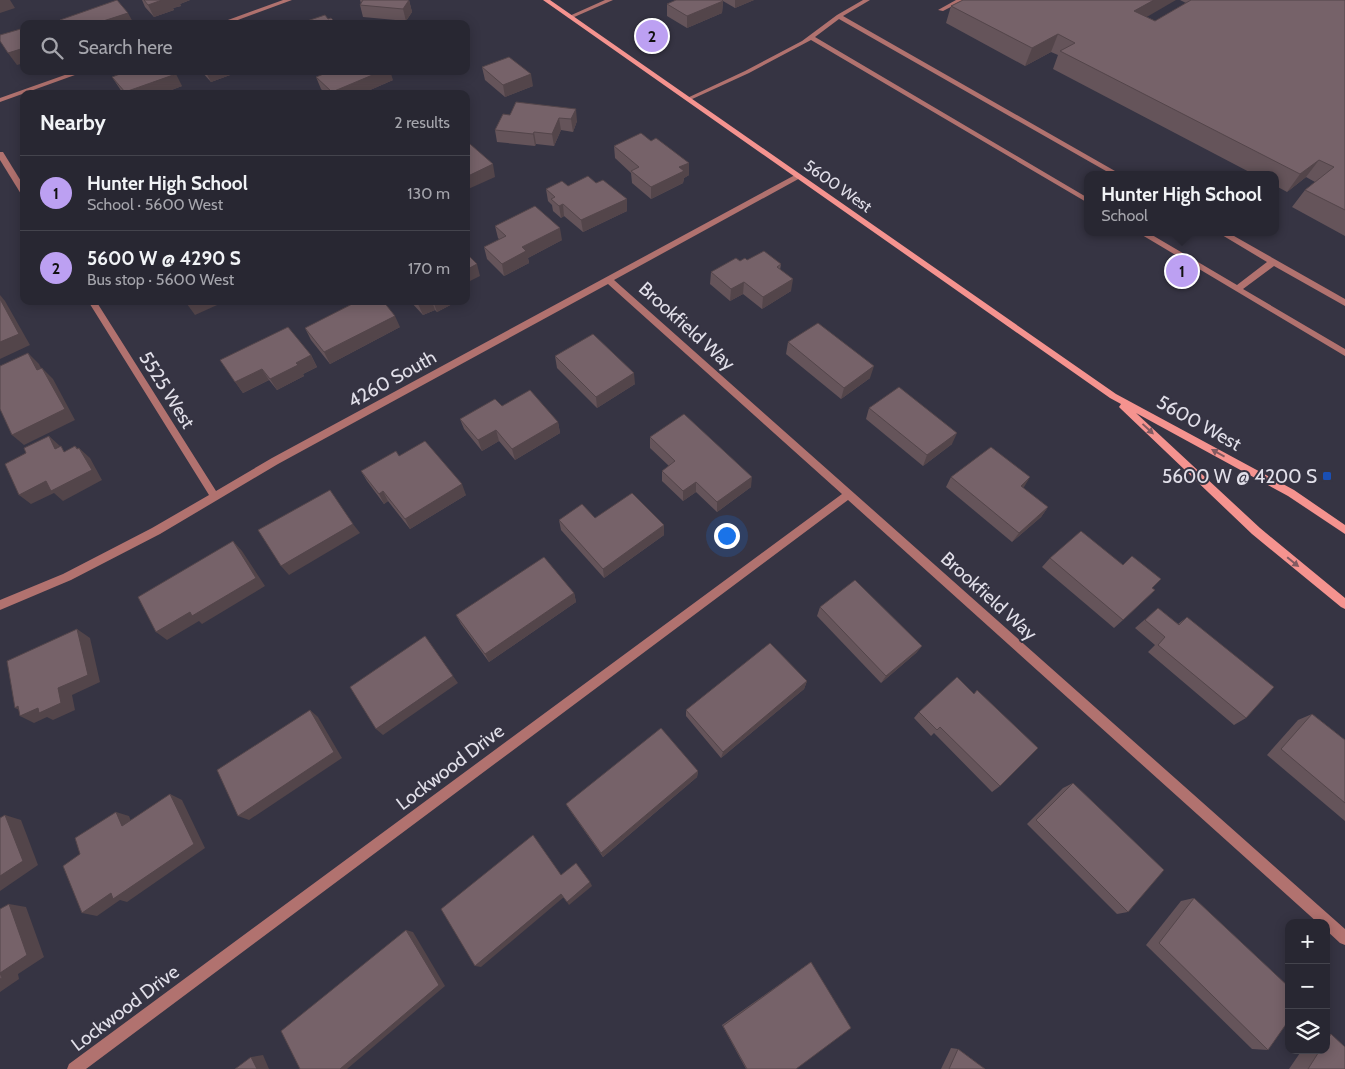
<!DOCTYPE html>
<meta charset="utf-8">
<style>
body{margin:0;font-family:Cabin,sans-serif;background:#302f3a;color:#f1f3f6}
.controls{position:absolute;right:15px;bottom:15px;display:grid;overflow:hidden;border-radius:10px;box-shadow:0 2px 12px #0003}
.controls button{width:45px;height:45px;display:grid;place-items:center;padding:0;border:0;border-bottom:1px solid #44444d;background:#282732;color:#f1f3f6;font:25px sans-serif}
.you{position:absolute;left:726px;top:535px;width:18px;height:18px;margin:-12px;border:4px solid #fff;border-radius:50%;background:#1a73e8;box-shadow:0 0 0 8px #1a73e833}
.badge{display:grid;place-items:center;width:32px;height:32px;border-radius:50%;background:#bca0f2;color:#111;font-size:16px;font-weight:700}
.pin{position:absolute;translate:-50% -50%;border:2px solid #fff;box-shadow:0 1px 5px #0006}
.popup{position:absolute;left:1084px;top:171px;width:195px;height:65px;box-sizing:border-box;display:grid;place-content:center;border-radius:10px;background:#282732;filter:drop-shadow(0 1px 4px #0005);font-size:16px;white-space:nowrap;color:#a5a5ac}
.popup b{font-size:19px;color:#f1f3f6}
.popup::after{content:'';position:absolute;left:50%;top:100%;margin-left:-10px;border:10px solid transparent;border-top-color:#282732}
.list{margin:0;padding:0;list-style:none}
h2{display:flex;justify-content:space-between;align-items:center;height:65px;margin:0;padding:0 20px;font-size:21px}
h2 small{font-size:16px;font-weight:400;color:#a5a5ac}
.list li{display:grid;grid-template-columns:32px 1fr auto;gap:15px;align-items:center;box-sizing:border-box;height:75px;padding:0 20px;border-top:1px solid #44444d}
.list b{display:block;font-size:19px;white-space:nowrap}
.list p{margin:0;font-size:16px;white-space:nowrap;color:#a5a5ac}
.list em{font-size:16px;font-style:normal;color:#a5a5ac}
.icon{flex:none;width:28px;height:28px;fill:none;stroke:currentColor;stroke-width:2;stroke-linecap:round;stroke-linejoin:round}
.map{position:relative;flex:none;width:1345px;height:1069px;overflow:hidden}
.search{position:absolute;background:#282732;box-shadow:0 2px 12px #0003;left:20px;top:20px;width:450px;height:55px;display:flex;align-items:center;gap:12px;box-sizing:border-box;padding:0 18px;border-radius:10px;color:#a5a5ac;font-size:19px}
.panel{position:absolute;background:#282732;box-shadow:0 2px 12px #0003;left:20px;top:90px;width:450px;height:215px;border-radius:10px}
.map>svg:first-child{display:block}
</style>
<div class="map">
<svg width="1345" height="1069" viewBox="0 0 1345 1069">
<rect width="100%" height="100%" fill="#363443"/>
<g fill="none" stroke-linecap="round" stroke-linejoin="round">
<g fill="#b1726f" fill-rule="evenodd">
<polygon points="863,0 870,0 843,16 1122,175 1113,175 839,19 815,37 1088,198 1088,203 811,40 749,73 690,100 685,99 745,71 802,41 837,15"/>
<polygon points="956,0 964,0 943,11 938,10"/>
<polygon points="1137,232 1147,232 1237,285 1267,262 1217,232 1227,232 1345,299 1345,306 1274,266 1243,289 1345,349 1345,356"/>
</g>
<g fill="#b1726f" fill-rule="evenodd">
<polygon points="283,0 292,0 227,24 217,24"/>
<polygon points="605,0 613,0 572,18 567,17"/>
<polygon points="76,71 86,71 0,102 0,98"/>
<polygon points="0,152 3,152 24,186 24,194 21,194 0,160"/>
<polygon points="795,175 801,175 802,177 614,280 1345,929 1345,945 1340,943 1326,930 1326,923 1318,923 848,500 86,1069 67,1069 69,1064 842,494 608,284 278,464 160,534 71,580 0,610 0,600 63,574 152,528 209,495 88,301 96,301 216,491 272,458"/>
</g>
<polygon fill="#f5938f" fill-rule="evenodd" points="543,0 550,0 1116,394 1294,490 1345,525 1345,534 1288,496 1136,413 1260,528 1345,598 1345,609 1341,607 1252,534 1121,409 1119,407 1121,404 1110,398"/>
</g>
<g fill="#65545a">
<polygon points="142,0 190,0 180,4 181,6 173,8 174,10 154,17 145,7"/>
<polygon points="360,0 409,0 412,12 406,21 363,17 360,5 361,4"/>
<polygon points="676,0 754,0 735,8 723,1 722,13 687,28 667,16 667,4"/>
<polygon points="1180,0 1345,0 1345,236 1292,207 1305,190 1315,182 1306,177 1287,192 1276,186 1276,175 1255,175 1053,69 1058,55 1051,52 1025,66 946,23 951,6 1147,17 1155,21 1186,3"/>
<polygon points="482,67 533,86 505,97 485,80"/>
<polygon points="201,71 241,71 211,82"/>
<polygon points="112,77 182,86 161,94 123,94 120,89"/>
<polygon points="316,77 393,80 361,94 326,94 321,89"/>
<polygon points="516,102 577,121 573,132 561,130 554,146 536,144 535,146 497,142 495,130 510,115"/>
<polygon points="651,141 689,163 689,175 684,178 683,183 651,199 632,183 631,173 615,158 614,146"/>
<polygon points="568,186 627,211 583,232 564,216 561,218 553,211 552,205 548,201 546,189"/>
<polygon points="495,226 562,240 528,258 529,263 504,276 487,259 484,247 500,240 498,238"/>
<polygon points="747,260 781,264 780,270 791,291 762,309 743,294 730,301 710,284 711,272 740,261"/>
<polygon points="410,301 458,301 437,312 435,310 423,315"/>
<polygon points="400,327 330,364 311,340 305,328"/>
<polygon points="788,342 870,378 841,399 786,354"/>
<polygon points="311,355 317,367 303,374 304,376 277,390 269,380 243,393 220,360"/>
<polygon points="555,356 635,384 597,408 557,368"/>
<polygon points="502,406 558,422 560,433 515,460 499,441 482,451 464,429 460,419"/>
<polygon points="869,408 952,444 923,466 866,419"/>
<polygon points="650,437 751,487 717,512 696,492 683,501 662,481 662,471 669,466 650,448"/>
<polygon points="399,456 466,495 410,529 388,501 384,504 367,481 361,471"/>
<polygon points="951,477 1023,488 1048,507 1041,517 1012,542 946,487"/>
<polygon points="595,518 664,525 664,535 604,578 561,530 559,520"/>
<polygon points="1050,558 1152,588 1123,620 1114,628 1042,567"/>
<polygon points="574,593 576,602 489,662 461,624 456,615"/>
<polygon points="820,607 922,646 916,653 881,683 817,616"/>
<polygon points="1158,608 1178,624 1187,617 1246,718 1234,725 1148,652 1155,645 1135,628"/>
<polygon points="807,681 804,689 721,758 686,716 686,710"/>
<polygon points="974,694 1000,786 992,792 934,733 931,736 914,718 919,712"/>
<polygon points="1312,714 1345,740 1345,821 1267,755 1298,720"/>
<polygon points="698,771 697,777 603,857 569,809 566,804"/>
<polygon points="1073,783 1128,912 1117,914 1027,824 1063,788"/>
<polygon points="1194,898 1268,1050 1252,1049 1146,945 1181,901"/>
<polygon points="811,962 796,1069 746,1069 722,1025 808,964"/>
<polygon points="1326,1034 1331,1034 1345,1069 1289,1069 1302,1050 1326,1050"/>
<polygon points="951,1048 958,1049 985,1069 941,1069"/>
</g>
<g fill="#53454a">
<polygon points="0,0 10,0 15,8 0,13"/>
<polygon points="162,0 190,0 180,4 181,6 173,8 174,10 154,17 148,5"/>
<polygon points="409,0 412,12 406,21 403,9"/>
<polygon points="735,0 754,0 735,8"/>
<polygon points="1154,0 1176,0 1126,29 1134,11"/>
<polygon points="723,1 722,13 687,28 687,16"/>
<polygon points="128,13 134,24 94,24"/>
<polygon points="467,34 469,46 466,55 466,35"/>
<polygon points="1058,34 1051,52 1025,66 1032,48"/>
<polygon points="24,48 24,63 17,65 8,53"/>
<polygon points="205,71 241,71 211,82"/>
<polygon points="382,71 390,71 393,80 361,94 333,94 332,92"/>
<polygon points="176,74 182,86 161,94 126,94 125,92"/>
<polygon points="531,74 533,86 505,97 503,85"/>
<polygon points="576,109 577,121 573,132 571,119"/>
<polygon points="559,118 561,130 554,146 552,134"/>
<polygon points="534,132 536,144 535,146 533,134"/>
<polygon points="1319,160 1306,177 1287,192 1300,174"/>
<polygon points="689,163 689,175 684,178 683,183 651,199 651,187 679,167"/>
<polygon points="493,164 495,177 466,190 466,177"/>
<polygon points="627,199 627,211 583,232 581,220"/>
<polygon points="563,204 564,216 561,218 559,206"/>
<polygon points="560,228 562,240 528,258 529,263 504,276 502,264 522,247"/>
<polygon points="477,264 480,276 466,283 466,270"/>
<polygon points="793,279 791,291 762,309 763,297"/>
<polygon points="744,282 743,294 730,301 731,289"/>
<polygon points="0,295 5,301 30,345 0,359"/>
<polygon points="193,301 226,301 195,315 187,304"/>
<polygon points="424,301 432,301 435,310 423,315 418,304"/>
<polygon points="433,301 458,301 437,312"/>
<polygon points="395,316 400,327 330,364 324,352"/>
<polygon points="28,353 39,364 48,381 37,370"/>
<polygon points="311,355 317,367 303,374 304,376 277,390 270,379 296,363"/>
<polygon points="874,366 870,378 841,399 844,388"/>
<polygon points="42,368 53,379 75,420 24,445 12,435"/>
<polygon points="262,369 269,380 243,393 235,382"/>
<polygon points="634,373 635,384 597,408 596,397"/>
<polygon points="558,422 560,433 515,460 512,449"/>
<polygon points="496,430 499,441 482,451 478,440"/>
<polygon points="957,433 952,444 923,466 927,455"/>
<polygon points="49,436 60,446 55,449"/>
<polygon points="75,446 81,451 79,448 90,458 102,480 63,501 54,493 31,504 19,495 77,449"/>
<polygon points="752,477 751,487 717,512 717,502"/>
<polygon points="1030,477 1024,487 1014,496 1021,486"/>
<polygon points="696,482 696,492 683,501 683,491"/>
<polygon points="462,484 466,495 410,529 405,519"/>
<polygon points="383,491 388,501 384,504 379,494"/>
<polygon points="1048,507 1041,517 1012,542 1019,533"/>
<polygon points="353,524 360,533 289,575 281,566"/>
<polygon points="664,525 664,535 604,578 603,569"/>
<polygon points="233,541 242,551 265,586 202,624 199,621 167,640 156,632"/>
<polygon points="574,593 576,602 489,662 485,654"/>
<polygon points="77,629 90,638 100,682 72,695 75,710 53,720 47,717 34,723 20,716 26,713 15,708 58,688"/>
<polygon points="922,646 916,653 881,683 886,676"/>
<polygon points="453,676 458,683 383,735 376,729"/>
<polygon points="807,681 804,689 721,758 723,752"/>
<polygon points="310,710 318,717 342,758 249,820 238,816"/>
<polygon points="698,771 697,777 603,857 601,853"/>
<polygon points="170,794 182,800 205,848 127,902 120,900 97,916 82,913"/>
<polygon points="116,812 129,816 135,831 122,826"/>
<polygon points="5,815 21,820 38,865 0,891 0,876"/>
<polygon points="590,882 592,886 569,905 567,902"/>
<polygon points="561,894 564,897 481,967 475,966"/>
<polygon points="9,904 26,907 44,957 18,974 19,979 0,992 0,973"/>
<polygon points="406,930 413,932 445,986 347,1069 340,1069"/>
<polygon points="263,1055 269,1069 257,1069 251,1057"/>
</g>
<g fill="#766269" stroke="#53454a">
<polygon points="117,0 128,13 94,24 63,24 60,20"/>
<polygon points="144,0 162,0 148,5"/>
<polygon points="363,0 409,0 403,9 360,5"/>
<polygon points="676,0 722,0 723,1 687,16 667,4"/>
<polygon points="963,0 1154,0 1134,11 1155,21 1191,0 1345,0 1345,210 1305,190 1334,167 1319,160 1300,174 1060,51 1075,43 1058,34 1032,48 951,6"/>
<polygon points="325,15 328,19 331,18 337,24 306,24 304,22"/>
<polygon points="24,28 24,48 8,53 0,41 0,35"/>
<polygon points="509,57 531,74 503,85 482,67"/>
<polygon points="128,71 173,71 176,74 125,92 112,77"/>
<polygon points="331,71 382,71 332,92 316,77"/>
<polygon points="79,91 81,94 73,94"/>
<polygon points="516,102 576,109 571,119 559,118 552,134 534,132 533,134 495,130 503,114 510,115"/>
<polygon points="641,133 651,141 656,138 689,163 679,167 684,171 651,187 631,171 639,167 614,146"/>
<polygon points="470,144 493,164 466,177 466,146"/>
<polygon points="588,176 596,183 603,180 627,199 581,220 563,204 559,206 551,199 555,197 546,189 562,181 568,186"/>
<polygon points="535,206 560,228 522,247 526,251 502,264 484,247 506,236 495,226"/>
<polygon points="764,251 781,264 777,267 793,279 763,297 744,282 731,289 711,272 736,258 740,261 745,258 747,260"/>
<polygon points="466,253 477,264 466,270"/>
<polygon points="0,299 19,334 0,342"/>
<polygon points="186,301 193,301 187,304"/>
<polygon points="358,301 383,301 395,316 324,352 305,328"/>
<polygon points="416,301 424,301 418,304"/>
<polygon points="818,323 874,366 844,388 788,342"/>
<polygon points="288,327 311,355 296,363 298,365 270,379 262,369 235,382 220,360"/>
<polygon points="593,334 634,373 596,397 555,356"/>
<polygon points="28,353 37,370 42,368 65,409 12,435 0,409 0,366"/>
<polygon points="899,387 957,433 927,455 869,408"/>
<polygon points="530,390 558,422 512,449 496,430 478,440 460,419 495,399 502,406"/>
<polygon points="684,414 752,477 717,502 696,482 683,491 662,471 675,461 650,437"/>
<polygon points="49,436 55,449 61,446 64,452 75,446 77,449 79,448 92,470 51,491 46,481 19,495 5,464 26,453 24,448"/>
<polygon points="425,441 462,484 405,519 383,491 379,494 361,471 396,451 399,456"/>
<polygon points="991,447 1030,477 1021,486 1048,507 1019,533 951,477"/>
<polygon points="330,490 353,524 281,566 258,530"/>
<polygon points="632,493 664,525 603,569 559,520 582,504 595,518"/>
<polygon points="1081,531 1123,565 1132,556 1161,579 1152,588 1155,590 1123,620 1050,558"/>
<polygon points="233,541 256,578 192,616 190,612 156,632 138,597"/>
<polygon points="544,557 574,593 485,654 456,615"/>
<polygon points="855,580 922,646 886,676 820,607"/>
<polygon points="1158,608 1179,625 1187,617 1274,687 1246,718 1158,645 1165,637 1145,620"/>
<polygon points="77,629 88,675 58,688 61,703 39,713 38,708 20,716 18,706 15,708 7,661"/>
<polygon points="425,636 453,676 376,729 350,687"/>
<polygon points="770,643 807,681 723,752 686,710"/>
<polygon points="957,677 974,694 977,690 1038,748 1000,786 940,727 937,730 919,712"/>
<polygon points="310,710 334,752 238,816 217,770"/>
<polygon points="1312,714 1345,740 1345,803 1281,749"/>
<polygon points="661,728 698,771 601,853 566,804"/>
<polygon points="1073,783 1164,870 1128,912 1036,820"/>
<polygon points="170,794 194,844 113,899 111,893 82,913 63,866 80,854 75,838 116,812 122,826"/>
<polygon points="5,815 23,861 0,876 0,818"/>
<polygon points="533,835 561,875 576,863 590,882 567,902 561,894 475,966 441,909"/>
<polygon points="1194,898 1289,987 1289,1020 1268,1050 1159,943"/>
<polygon points="9,904 27,955 0,973 2,978 0,979 0,909"/>
<polygon points="406,930 439,985 340,1069 300,1069 281,1031"/>
<polygon points="811,962 851,1028 796,1069 747,1069 723,1026"/>
<polygon points="1331,1034 1345,1047 1345,1069 1308,1069 1320,1050 1326,1050 1326,1042"/>
<polygon points="958,1049 985,1069 949,1069"/>
<polygon points="251,1057 257,1069 235,1069"/>
</g>
<defs><path id="oneway-solid" d="M-6-.8H1V-3.2L6.5 0L1 3.2V.8H-6Z" transform="scale(1.25)"/></defs>
<g fill="#825a61">
<use href="#oneway-solid" transform="translate(1148 429) rotate(43)"/>
<use href="#oneway-solid" transform="translate(1218 453) rotate(-151)"/>
<use href="#oneway-solid" transform="translate(1293 562) rotate(39)"/>
</g>
<rect fill="#1a4fb4" stroke="#363443" stroke-width="2" x="1322" y="471" width="10" height="10" rx="2.5"/>
<g text-anchor="middle" dominant-baseline="central" stroke-width="4" stroke-linejoin="round" paint-order="stroke">
<g font-size="16" fill="#e1dfe9" stroke="#363443">
<text transform="translate(838 186) rotate(35)">5600 West</text>
</g>
<g font-size="19" fill="#e1dfe9" stroke="#363443">
<text transform="translate(687 326) rotate(42)">Brookfield Way</text>
<text transform="translate(392 379) rotate(-29)">4260 South</text>
<text transform="translate(167 390) rotate(58)">5525 West</text>
<text transform="translate(1199 423) rotate(29)">5600 West</text>
<text transform="translate(989 596) rotate(42)">Brookfield Way</text>
<text transform="translate(450 767) rotate(-37)">Lockwood Drive</text>
<text transform="translate(125 1008) rotate(-37)">Lockwood Drive</text>
</g>
<g font-size="19" fill="#e1dfe9" stroke="#363443" text-anchor="end">
<text x="1317" y="476">5600 W @ 4200 S</text>
</g>
</g>
</svg>
<div class="controls">
<button>+</button>
<button>−</button>
<button><svg class="icon" aria-label="layers" viewBox="0 0 24 24"><path d="M12 4l9 5-9 5-9-5zM3 14l9 5 9-5"/></svg></button>
</div>
<div class="you"></div>
<div class="pin badge" style="left:1182px;top:271px">1</div>
<div class="popup"><b>Hunter High School</b>School</div>
<div class="pin badge" style="left:652px;top:36px">2</div>
<div class="search"><svg class="icon" aria-label="search" viewBox="0 0 24 24"><circle cx="10" cy="10" r="6"/><path d="M15 15l6 6"/></svg>Search here</div>
<section class="panel">
<h2>Nearby<small>2 results</small></h2>
<ul class="list">
<li><span class="badge">1</span><div><b>Hunter High School</b><p>School · 5600 West</p></div><em>130 m</em></li>
<li><span class="badge">2</span><div><b>5600 W @ 4290 S</b><p>Bus stop · 5600 West</p></div><em>170 m</em></li>
</ul>
</section>
</div>
